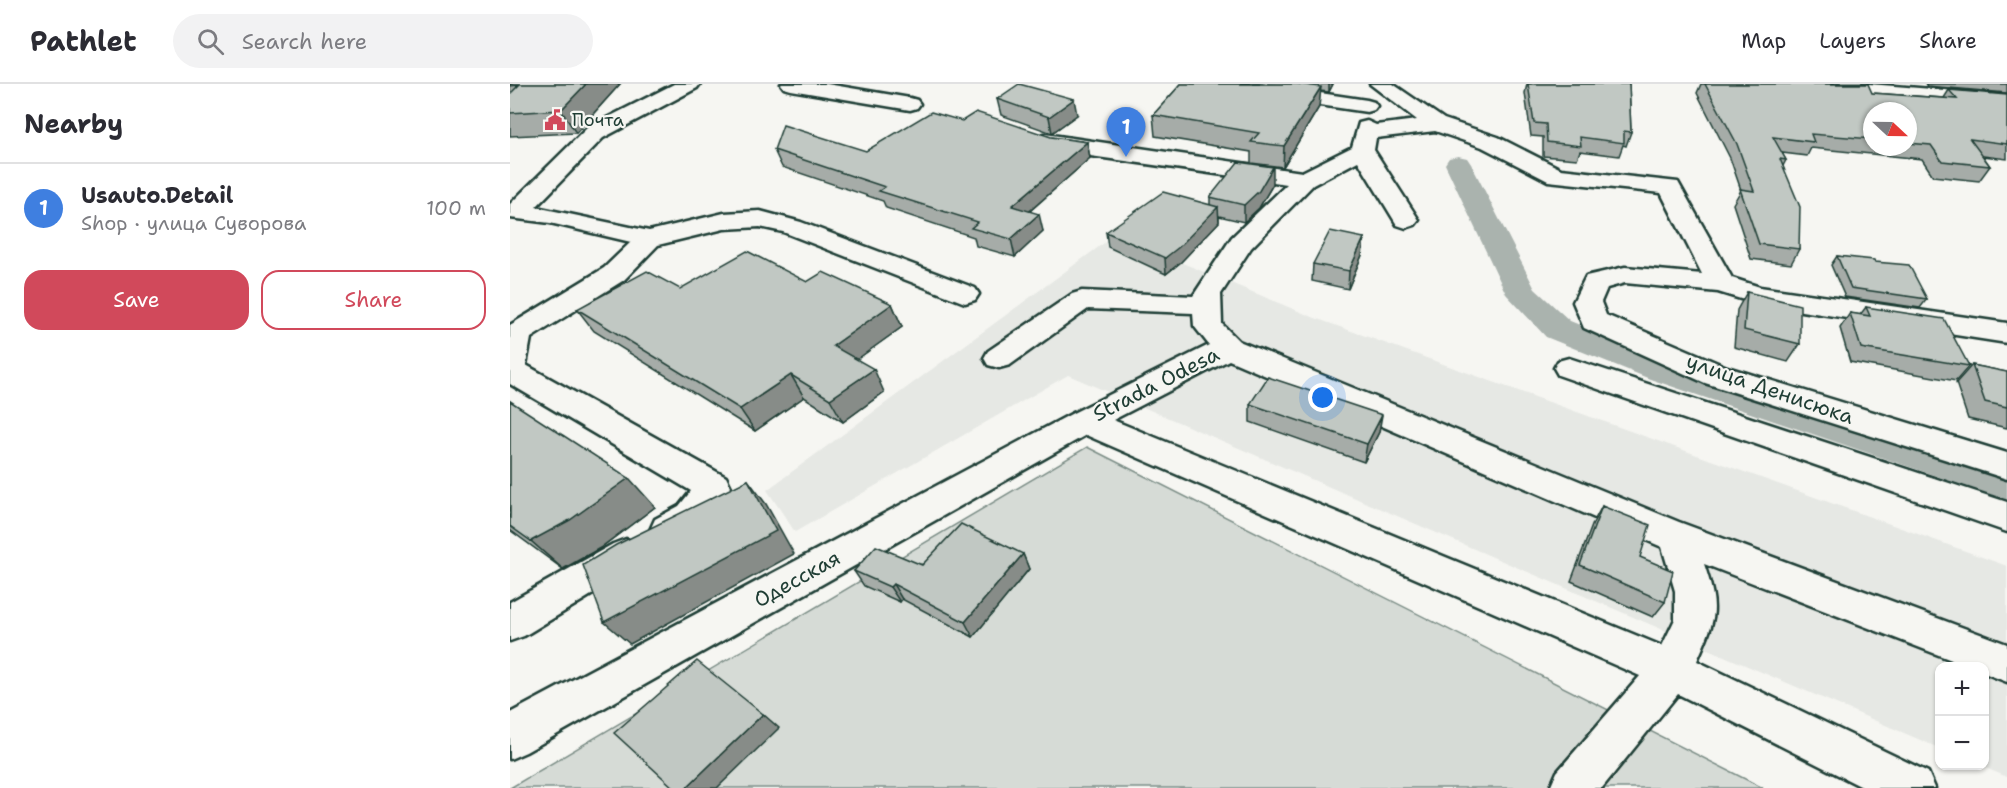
<!DOCTYPE html>
<meta charset="utf-8">
<style>
body{margin:0;font-family:"Shantell Sans",sans-serif;background:#f2f2f3;color:#2b2b33}
.controls{position:absolute;right:18px;bottom:18px;display:grid;overflow:hidden;border-radius:12px;box-shadow:0 2px 4px #0004}
.controls button{width:54px;height:54px;display:grid;place-items:center;padding:0;border:0;border-bottom:2px solid #e1e1e2;background:#fff;color:#2b2b33;font:30px sans-serif}
.compass{position:absolute;left:1353px;top:18px;width:54px;height:54px;border-radius:50%;background:#fff;box-shadow:0 2px 4px #0004;rotate:112deg}
.you{position:absolute;left:813px;top:314px;width:21px;height:21px;margin:-15px;border:4px solid #fff;border-radius:50%;background:#1a73e8;box-shadow:0 0 0 9px #1a73e833}
.badge{display:grid;place-items:center;width:39px;height:39px;border-radius:50%;background:#d1495b;color:#fff;font-size:20px;font-weight:700}
.pin{position:absolute;translate:-50% -50px;filter:drop-shadow(0 2px 3px #0008)}
.pin::after{content:'';position:absolute;top:32px;width:21px;height:18px;background:inherit;clip-path:polygon(0 0,100% 0,50% 100%)}
.list{margin:0;padding:0;list-style:none}
h2{display:flex;justify-content:space-between;align-items:center;height:78px;margin:0;padding:0 24px;font-size:26px}
h2 small{font-size:20px;font-weight:400;color:#7c7c81}
.list li{display:grid;grid-template-columns:39px 1fr auto;gap:18px;align-items:center;box-sizing:border-box;height:90px;padding:0 24px;border-top:2px solid #e1e1e2}
.list b{display:block;font-size:22px;white-space:nowrap}
.list p{margin:0;font-size:20px;white-space:nowrap;color:#7c7c81}
.list em{font-size:20px;font-style:normal;color:#7c7c81}
.actions{display:flex;gap:12px;padding:18px 24px}
.actions a{flex:1;padding:14px 0;border:2px solid #d1495b;border-radius:18px;text-align:center;font-size:21px;color:#d1495b}
.actions .main{background:#d1495b;color:#fff}
.icon{flex:none;width:33px;height:33px;fill:none;stroke:currentColor;stroke-width:2;stroke-linecap:round;stroke-linejoin:round}
.map{position:relative;flex:none;width:1497px;height:704px;overflow:hidden}
header{display:flex;align-items:center;gap:36px;box-sizing:border-box;height:84px;padding:0 30px;background:#fff;border-bottom:2px solid #e1e1e2}
header strong{font-size:28px}
nav{display:flex;gap:33px;margin-inline-start:auto;font-size:21px}
.search{width:420px;height:54px;background:#f2f2f3;display:flex;align-items:center;gap:15px;box-sizing:border-box;padding:0 21px;border-radius:33px;color:#7c7c81;font-size:22px}
main{display:flex}
aside{flex:1;background:#fff}
.map>svg:first-child{display:block}
</style>
<header>
<strong>Pathlet</strong>
<div class="search"><svg class="icon" aria-label="search" viewBox="0 0 24 24"><circle cx="10" cy="10" r="6"/><path d="M15 15l6 6"/></svg>Search here</div>
<nav><a>Map</a><a>Layers</a><a>Share</a></nav>
</header>
<main>
<aside>
<h2>Nearby<small></small></h2>
<ul class="list">
<li><span class="badge" style="background:#3f7fe0">1</span><div><b>Usauto.Detail</b><p>Shop · улица Суворова</p></div><em>100 m</em></li>
</ul>
<div class="actions"><a class="main">Save</a><a>Share</a></div>
</aside>
<div class="map">
<svg width="1497" height="704" viewBox="0 0 1497 704">
<rect width="100%" height="100%" fill="#f6f6f2"/>
<filter id="ink" filterUnits="userSpaceOnUse"><feTurbulence type="fractalNoise" baseFrequency=".0167" numOctaves="2"/><feDisplacementMap in="SourceGraphic" scale="12" xChannelSelector="R" yChannelSelector="G"/><feConvolveMatrix kernelMatrix="1 2 1 2 8 2 1 2 1" color-interpolation-filters="sRGB"/></filter>
<g filter="url(#ink)">
<polygon fill="#e6e8e4" points="605,151 805,234 1497,482 1497,693 1471,682 1474,682 1474,582 1430,582 1429,664 558,291 285,448 257,406"/>
<polygon fill="#d6dbd6" stroke="#7a8c85" stroke-width="1.5" points="577,363 1253,704 0,704"/>
<g fill="none" stroke-linecap="round" stroke-linejoin="round">
<polygon fill="#aab3ae" fill-rule="evenodd" points="948,72 957,74 961,80 1025,205 1060,237 1164,279 1497,386 1497,416 1140,295 1036,253 996,210 935,80 939,74"/>
<defs>
<g id="minor">
<path d="M164,0H190L187,4L93,54L26,123L139,147L214,129L250,127L291,138L465,204L469,210L465,216L455,219L273,148L250,143L214,145L148,161L114,196L21,254L16,281L216,393L221,403C210,424 186,459 159,461C155,461 149,458 145,457L140,446L145,435L169,422L181,407L0,300V241L94,184L121,158L40,139L0,134V120L77,44Z"/>
<polygon points="271,0 317,0 400,14 407,16 410,20 407,24 400,26 281,6 274,4"/>
<polygon points="697,0 749,0 857,16 864,18 867,22 864,26 857,28 707,6 700,4"/>
<path d="M860,0H883L934,35L988,53L1051,85L1168,98L1222,194L1250,203L1497,239V259L1247,220L1208,208L1115,199L1097,204L1091,218L1096,231L1217,283L1497,369V395L1195,299L1074,244L1063,218L1076,192L1115,183L1192,190L1151,109L1038,97L972,63L925,47L866,54L864,66L909,136L905,141L896,144L887,141L848,77L803,101L741,164L711,210L712,240L729,257L1169,438L1497,560V598L1474,589V582H1457L1194,480C1210,527 1206,533 1187,577L1418,688L1425,704H1354L1168,610L1092,704H1040L1047,688L1130,592L576,351L16,668L0,675V629L563,329L699,261L684,242L683,229L578,225L500,281L489,284L478,281L474,274L478,267L562,210L572,207L683,212L722,153L777,100L545,67L527,62L524,57L527,52L535,50L792,88L842,63L849,39L857,37L866,41L907,36ZM719,276L1152,463L1165,507V535L1152,562L603,336Z"/>
<polygon points="1271,0 1359,0 1497,11 1497,23 1281,6 1274,4"/>
<polygon points="1059,274 1497,418 1497,448 1048,291 1044,284 1048,277"/>
<polygon points="116,455 129,460 135,471 129,482 14,552 0,557 0,518 103,460"/>
</g>
</defs>
<use href="#minor" stroke="#1f3d34" stroke-width="5"/>
<use href="#minor" fill="#f6f6f2" fill-rule="evenodd"/>
</g>
<g fill="#a6aca8" stroke="#1f3d34" stroke-width="1.5" fill-rule="evenodd">
<polygon points="0,0 110,0 66,49 0,52 0,10 1,9 0,8"/>
<polygon points="671,0 823,0 819,8 810,7 809,23 773,83 741,79 741,68 645,52 643,31"/>
<polygon points="1017,0 1119,0 1121,48 1116,62 1113,61 1109,72 1070,67 1067,75 1033,72 1033,53 1021,52 1015,9"/>
<path d="M1191,0H1356L1362,9L1434,14L1439,6L1497,11V75L1473,72L1480,82L1469,97L1423,92L1412,75L1301,64L1297,72L1272,69L1276,76L1273,82L1289,165L1281,180L1241,175L1223,120L1231,106L1220,74L1187,9ZM1362,27H1398V63H1362Z"/>
<polygon points="1415,0 1497,0 1497,9 1417,2"/>
<polygon points="487,15 567,31 542,49 491,31"/>
<polygon points="452,37 541,53 577,58 580,74 520,127 533,147 505,173 466,162 464,153 376,124 373,117 272,83 264,66 356,67"/>
<polygon points="763,100 749,124 734,138 709,132 709,138 671,178 656,190 598,163 596,148 700,121 700,113"/>
<polygon points="854,154 852,171 838,205 802,197 803,180"/>
<polygon points="1327,172 1365,178 1417,215 1410,224 1335,213 1321,181"/>
<polygon points="297,198 382,220 392,243 347,275 374,308 333,338 294,313 245,347 84,247 67,225 170,205"/>
<polygon points="1237,208 1290,260 1278,278 1224,263 1227,226"/>
<polygon points="1356,223 1459,282 1446,297 1340,278 1330,244 1340,229 1350,231"/>
<polygon points="1462,281 1497,288 1497,344 1458,335 1446,299"/>
<polygon points="0,317 145,423 90,464 53,485 0,446"/>
<polygon points="740,320 869,348 854,378 740,338"/>
<polygon points="1092,422 1155,518 1143,533 1061,497 1083,439"/>
<polygon points="513,470 519,485 463,553 392,515 390,518 354,502 344,487"/>
</g>
<g fill="#878c88" stroke="#1f3d34" stroke-width="1.5">
<polygon points="76,0 110,0 66,49 51,26"/>
<polygon points="819,0 823,0 819,8"/>
<polygon points="811,3 809,23 773,83 774,62"/>
<polygon points="564,15 567,31 542,49 539,33"/>
<polygon points="577,58 580,74 506,139 502,122"/>
<polygon points="763,83 763,100 749,124 734,138 734,121"/>
<polygon points="708,123 709,138 671,178 656,190 655,174"/>
<polygon points="529,130 533,147 505,173 501,155"/>
<polygon points="854,154 852,171 838,205 839,187"/>
<polygon points="382,220 392,243 335,284 323,262"/>
<polygon points="364,285 374,308 333,338 320,315"/>
<polygon points="281,291 294,313 245,347 230,325"/>
<polygon points="872,331 869,348 854,378 857,360"/>
<polygon points="119,394 145,423 90,464 53,485 21,457"/>
<polygon points="238,396 256,420 284,470 120,560 94,538"/>
<polygon points="513,470 519,485 463,553 455,538"/>
<polygon points="383,500 392,515 390,518 380,503"/>
<polygon points="253,630 269,644 207,704 176,704"/>
</g>
<g fill="#c1c8c3" stroke="#1f3d34" stroke-width="1.5">
<polygon points="0,0 76,0 51,26 0,29 0,10 9,1 0,2"/>
<polygon points="509,0 564,15 539,33 487,15"/>
<polygon points="671,0 787,0 811,3 774,62 741,58 749,49 643,31"/>
<polygon points="1018,0 1119,0 1121,48 1114,47 1114,59 1070,53 1071,62 1037,58 1036,40 1024,39"/>
<polygon points="1195,0 1358,0 1362,9 1447,15 1439,6 1497,11 1497,60 1460,55 1480,82 1432,77 1421,61 1398,59 1398,27 1362,27 1362,55 1301,50 1304,58 1263,53 1276,76 1270,75 1290,123 1289,165 1249,160 1230,105 1244,107 1227,60"/>
<polygon points="421,28 452,37 466,28 541,53 577,58 502,122 529,130 501,155 461,144 468,138 369,107 375,103 264,66 273,41 356,67"/>
<polygon points="728,78 763,83 749,107 734,121 700,113"/>
<polygon points="653,108 708,123 669,163 655,174 596,148"/>
<polygon points="820,147 854,154 839,187 803,180"/>
<polygon points="237,167 297,198 313,188 382,220 323,262 364,285 320,315 281,291 230,325 67,225 137,187 170,205"/>
<polygon points="1327,172 1364,176 1365,178 1399,181 1417,215 1341,204"/>
<polygon points="1237,208 1290,221 1290,260 1234,246"/>
<polygon points="1356,223 1434,235 1459,282 1351,264 1340,229 1360,232"/>
<polygon points="1462,281 1497,288 1497,323 1475,318"/>
<polygon points="758,293 872,331 857,360 740,320"/>
<polygon points="0,317 119,394 60,436 21,457 0,442"/>
<polygon points="238,396 266,447 94,538 73,481 106,461"/>
<polygon points="1092,422 1140,441 1130,473 1163,487 1155,518 1070,481"/>
<polygon points="451,440 513,470 455,538 383,500 380,503 344,487 366,462 412,481"/>
<polygon points="187,577 253,630 176,704 164,704 104,649"/>
</g>
</g>
<defs>
<symbol id="civic-bare" viewBox="-9 -9 18 18"><path d="M-.6-6.5H3V-4.5H.6V-3L4-1V1h2V6H-6V1h2V-1L-.6-3ZM-1.2 2.5V6h2.4V2.5Z" fill="#d1495b" stroke="#f6f6f2" stroke-width="2.5" paint-order="stroke"/></symbol>
</defs>
<g fill-rule="evenodd">
<use href="#civic-bare" x="30" y="21" width="30" height="30"/>
</g>
<g text-anchor="middle" dominant-baseline="central" stroke-width="4.5" stroke-linejoin="round" paint-order="stroke">
<g font-size="18" fill="#1f3d34" stroke="#f6f6f2" text-anchor="start">
<text x="62" y="36">Почта</text>
</g>
<g font-size="21" fill="#1f3d34" stroke="#f6f6f2">
<text transform="translate(646 300) rotate(-27)">Strada Odesa</text>
<text transform="translate(1260 305) rotate(19)">улица Денисюка</text>
<text transform="translate(287 495) rotate(-29)">Одесская</text>
</g>
</g>
</svg>
<div class="controls">
<button>+</button>
<button>−</button>
</div>
<svg class="compass" viewBox="-18 -18 36 36"><path d="M0-13l5 13h-10z" fill="#e53935"/><path d="M0 13l5-13h-10z" fill="#7c7c81"/></svg>
<div class="you"></div>
<div class="pin badge" style="left:616px;top:73px;background:#3f7fe0">1</div>
</div>
</main>
